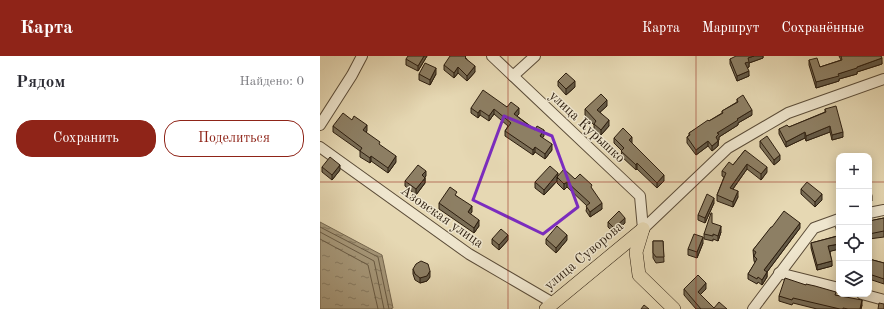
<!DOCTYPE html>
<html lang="ru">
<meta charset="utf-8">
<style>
body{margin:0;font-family:"Old Standard TT",serif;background:#f2f2f3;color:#2b2b33}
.controls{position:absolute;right:12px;bottom:12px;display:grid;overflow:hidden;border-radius:8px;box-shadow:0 2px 10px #0003}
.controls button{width:36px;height:36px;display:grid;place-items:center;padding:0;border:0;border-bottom:1px solid #e1e1e2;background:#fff;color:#2b2b33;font:20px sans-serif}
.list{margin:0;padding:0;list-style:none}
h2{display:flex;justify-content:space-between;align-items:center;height:52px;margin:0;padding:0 16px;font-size:17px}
h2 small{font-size:13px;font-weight:400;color:#7c7c81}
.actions{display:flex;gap:8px;padding:12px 16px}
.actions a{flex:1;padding:9px 0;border:1px solid #8f2418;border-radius:16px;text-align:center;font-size:14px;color:#8f2418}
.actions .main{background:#8f2418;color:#fff}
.icon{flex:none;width:22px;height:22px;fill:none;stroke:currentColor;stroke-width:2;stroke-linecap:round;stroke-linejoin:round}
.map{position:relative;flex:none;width:564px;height:253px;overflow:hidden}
header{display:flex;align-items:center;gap:24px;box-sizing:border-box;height:56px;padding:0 20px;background:#8f2418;color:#fff}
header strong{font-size:19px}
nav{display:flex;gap:22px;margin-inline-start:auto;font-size:14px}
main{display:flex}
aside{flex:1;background:#fff}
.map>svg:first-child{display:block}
</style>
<header>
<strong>Карта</strong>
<nav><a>Карта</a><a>Маршрут</a><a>Сохранённые</a></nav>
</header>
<main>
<aside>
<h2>Рядом<small>Найдено: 0</small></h2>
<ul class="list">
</ul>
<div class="actions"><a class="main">Сохранить</a><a>Поделиться</a></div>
</aside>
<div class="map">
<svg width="564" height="253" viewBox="0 0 564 253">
<defs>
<pattern id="water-ripples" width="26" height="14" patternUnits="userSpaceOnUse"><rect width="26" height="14" fill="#a7997b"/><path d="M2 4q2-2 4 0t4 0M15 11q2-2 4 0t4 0" fill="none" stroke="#887c63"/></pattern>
</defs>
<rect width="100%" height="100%" fill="#e6d8b3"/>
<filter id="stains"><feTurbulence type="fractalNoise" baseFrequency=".005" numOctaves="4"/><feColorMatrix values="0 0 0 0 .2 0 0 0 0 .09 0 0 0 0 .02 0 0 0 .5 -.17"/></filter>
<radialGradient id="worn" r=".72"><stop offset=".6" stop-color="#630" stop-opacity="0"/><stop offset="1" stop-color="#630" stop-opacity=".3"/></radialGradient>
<polygon fill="url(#water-ripples)" stroke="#766850" points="0,166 62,199 73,252 70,253 0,253"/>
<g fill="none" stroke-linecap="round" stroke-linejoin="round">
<g stroke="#6a5c45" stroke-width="1">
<polyline points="0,171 58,201 69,253"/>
<polyline points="0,176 54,205 64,253"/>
<polyline points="0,183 48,209 58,253"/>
</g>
<defs>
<g id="minor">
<polyline points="172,0 320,140 323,173"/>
<polyline points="193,20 215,0"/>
<polyline points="0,69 32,19 42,0"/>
<polyline points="0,91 149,198 233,247"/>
<polyline points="549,157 564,154"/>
<polyline points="323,173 408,92 468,57 564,23"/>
<polyline points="459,217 519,232"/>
<polyline points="542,238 564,244"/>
<polyline points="433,253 494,172 519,163"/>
</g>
<g id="major">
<polyline points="323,173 316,196 319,219 354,253"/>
<polyline points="226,253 323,173"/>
</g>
</defs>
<use href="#minor" stroke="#5b4c38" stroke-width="12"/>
<use href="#major" stroke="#2d1e0f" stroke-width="14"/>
<use href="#minor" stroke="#efe6ce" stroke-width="10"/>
<use href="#major" stroke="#e6d8b3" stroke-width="13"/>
</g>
<g fill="#796d56" stroke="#2d1e0f">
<polygon points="107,0 98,15 86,9 86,3"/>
<polygon points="443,0 443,2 429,7 429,11 427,12 429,20 417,25 410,8 410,3"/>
<polygon points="519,0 561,0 562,8 537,16 537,18 519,23 519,25 496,32 489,9 489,4 500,11 521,4"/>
<polygon points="146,2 155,16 147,25 138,17 134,22 124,14 124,9"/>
<polygon points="99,18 116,18 110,29 99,24"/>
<polygon points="238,25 255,31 246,39 238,30"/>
<polygon points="417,43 432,59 418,67 418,69 399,81 398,90 392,95 388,90 376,99 367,87 367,81 369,79 369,77 402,57 402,55 417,46"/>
<polygon points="287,50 280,56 289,70 281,79 274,73 274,69 265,59 265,53"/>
<polygon points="187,51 199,58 197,60 224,80 222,82 232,94 225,103 215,96 213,99 185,80 185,75 188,70 174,58 169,65 160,59 158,62 151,57 151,52"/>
<polygon points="505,53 523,81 512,84 510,76 486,85 485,82 466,91 459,78 459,73 469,71 505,56"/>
<polygon points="13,70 47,75 46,76 76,106 68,117 51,105 50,107 40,101 40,95 13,76"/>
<polygon points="294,82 312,86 312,87 344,125 337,132 317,113 316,114 301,100 302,95 294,87"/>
<polygon points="440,85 460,104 454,109 440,91"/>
<polygon points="425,94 447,116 441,124 427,113 413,133 418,141 413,151 397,145 397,139 404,121 402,120 402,115 413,109"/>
<polygon points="2,111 20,114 12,124 2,116"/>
<polygon points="106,120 105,121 105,127 96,139 85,130 85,125"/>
<polygon points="238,120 255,123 272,133 282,153 270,161 266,155 267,150 247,131 244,134 237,127 237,125 224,139 215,132 215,126"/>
<polygon points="481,133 502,144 495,151 481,138"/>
<polygon points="137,140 152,156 150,158 159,170 154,177 119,153 119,147"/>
<polygon points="394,147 385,167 378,164 378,159"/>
<polygon points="564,162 564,181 549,183 549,165"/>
<polygon points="288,166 305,167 294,177 288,171"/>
<polygon points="392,167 401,176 398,185 393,183 393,185 384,183 384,178"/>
<polygon points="519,170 519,193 510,195 512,210 497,214 491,192 491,187 517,180 516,171"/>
<polygon points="452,171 480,172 447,216 447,221 442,229 438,226 437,228 428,223 428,218 435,207 434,205 433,194"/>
<polygon points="172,183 188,184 179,194 172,188"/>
<polygon points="226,183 247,184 236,197 226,188"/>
<polygon points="333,185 343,185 344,206 336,207 333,202"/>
<polygon points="383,187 377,202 368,199 368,193"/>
<polygon points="549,203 564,207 564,228 549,223"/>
<polygon points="93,213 110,221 107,225 100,227 95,224 93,218"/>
<polygon points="364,233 386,233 380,238 394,252 407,253 376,253 364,239"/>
<polygon points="516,239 542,249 541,253 497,253 473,247 472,249 459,245 459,240"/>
</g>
<g fill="#635946" stroke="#2d1e0f">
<polygon points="104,0 107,0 98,15 98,10"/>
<polygon points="434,0 443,0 443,2 429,7 429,11 425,13 425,7 428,2"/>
<polygon points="562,2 562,8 537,16 537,18 519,23 519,25 496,32 496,26"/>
<polygon points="155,10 155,16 147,25 147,20"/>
<polygon points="138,11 138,17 134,22 134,17"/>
<polygon points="116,12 116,18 110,29 110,24"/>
<polygon points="429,15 429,20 417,25 417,20"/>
<polygon points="255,25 255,31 246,39 246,33"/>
<polygon points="287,44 287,50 277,59 277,54"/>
<polygon points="199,52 199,58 194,63 194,58"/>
<polygon points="174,53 174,58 169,65 169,60"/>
<polygon points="160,54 160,59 158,62 158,57"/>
<polygon points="432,54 432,59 418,67 418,69 399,81 399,84 396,86 396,81 397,77 417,63"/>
<polygon points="289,64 289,70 281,79 281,74"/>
<polygon points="47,69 47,75 43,80 43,74"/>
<polygon points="510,70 510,76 486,85 486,80"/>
<polygon points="224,74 224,80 220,85 220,80"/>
<polygon points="485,76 485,82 466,91 466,86"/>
<polygon points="523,76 523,81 512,84 512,79"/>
<polygon points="312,81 312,86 309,89 309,84"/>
<polygon points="388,85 388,90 376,99 376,94"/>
<polygon points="398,85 398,90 392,95 392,90"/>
<polygon points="232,88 232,94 225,103 225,98"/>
<polygon points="215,91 215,96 213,99 213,94"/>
<polygon points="460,99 460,104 454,109 454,104"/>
<polygon points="51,100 51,105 50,107 50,102"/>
<polygon points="76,100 76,106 68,117 68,112"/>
<polygon points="317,107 317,113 316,114 316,109"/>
<polygon points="427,108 427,113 410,137 410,132"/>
<polygon points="20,109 20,114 12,124 12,119"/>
<polygon points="447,111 447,116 441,124 441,118"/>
<polygon points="106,115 106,120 102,125 102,119"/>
<polygon points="238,117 238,123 237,121 237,125 224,139 224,134"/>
<polygon points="344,119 344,125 337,132 337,127"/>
<polygon points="105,122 105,127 96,139 96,133"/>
<polygon points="247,126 247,131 244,134 244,128"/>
<polygon points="418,135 418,141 413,151 413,146"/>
<polygon points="502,138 502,144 495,151 495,146"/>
<polygon points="549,140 552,140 552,145 549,146"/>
<polygon points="394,142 394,147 385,167 385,162"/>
<polygon points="282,147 282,153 270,161 270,156"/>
<polygon points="152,150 152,156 148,161 148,156"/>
<polygon points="305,162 305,167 294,177 294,172"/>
<polygon points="159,164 159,170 154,177 154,172"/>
<polygon points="480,167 480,172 444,220 444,214"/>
<polygon points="401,170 401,176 398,185 398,180"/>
<polygon points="188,179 188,184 179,194 179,189"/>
<polygon points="247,179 247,184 236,197 236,192"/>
<polygon points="383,181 383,187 377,202 377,196"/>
<polygon points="519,188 519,193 508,196 508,190"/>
<polygon points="512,205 512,210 497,214 497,209"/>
<polygon points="110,215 110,221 107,225 100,227 100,222"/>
<polygon points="447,216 447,221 442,229 442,224"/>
<polygon points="386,227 386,233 378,241 378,236"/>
<polygon points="542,244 542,249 541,253 540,253"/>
</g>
<g fill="#8d7f64" stroke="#2d1e0f">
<polygon points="88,0 104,0 98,10 86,3"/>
<polygon points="130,0 145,0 146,1 145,2 155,10 147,20 138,11 134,17 124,9"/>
<polygon points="416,0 434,0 428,2 429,6 425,7 429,15 417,20 410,3"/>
<polygon points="521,0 561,0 562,2 537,11 537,12 518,18 519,20 496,26 489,4 497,2 500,11 522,4"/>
<polygon points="105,7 116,12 110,24 99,18"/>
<polygon points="246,17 255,25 246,33 238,25"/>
<polygon points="163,34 187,51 191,46 199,52 194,58 215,74 217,70 224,74 220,80 232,88 225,98 215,91 213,94 185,75 191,67 174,53 169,60 160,54 158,57 151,52"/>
<polygon points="281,38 287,44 277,54 289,64 281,74 274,68 276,65 265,53"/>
<polygon points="423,39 432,54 417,63 418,64 397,77 399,78 396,81 398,85 392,90 388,85 376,94 367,81 370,79 369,77 388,64 389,65 403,57 402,55 418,46 417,43"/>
<polygon points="516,50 523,76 512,79 510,70 486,80 485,76 466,86 459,73 467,69 469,71 506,56 505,53"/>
<polygon points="23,57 32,64 34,60 47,69 43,74 60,86 59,88 76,100 68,112 51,100 50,102 40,95 42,92 13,70"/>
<polygon points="303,72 312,81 309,84 344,119 337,127 317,107 316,109 301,95 304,92 294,82"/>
<polygon points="447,80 460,99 454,104 440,85"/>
<polygon points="425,94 447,111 441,118 427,108 410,132 418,135 413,146 397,139 406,117 402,115 409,106 413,109"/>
<polygon points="10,101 20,109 12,119 2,111"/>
<polygon points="98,109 106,115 102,119 105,122 96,133 85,125"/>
<polygon points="230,110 238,117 224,134 215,126"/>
<polygon points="244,113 255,123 260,118 272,129 271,131 282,147 270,156 266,150 270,147 247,126 244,128 237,121"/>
<polygon points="487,126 502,138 495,146 481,133"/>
<polygon points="549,127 552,140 549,140"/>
<polygon points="130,131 137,136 135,139 152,150 148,156 159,164 154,172 119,147"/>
<polygon points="387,138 394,142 385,162 378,159"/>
<polygon points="299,155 305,162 294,172 288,166"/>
<polygon points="464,155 480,167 444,214 447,216 442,224 438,221 437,223 428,218 437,203 434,200 436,196 433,194 451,171 452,171"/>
<polygon points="391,157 392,157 392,167 401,170 398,180 393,178 393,180 384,178"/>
<polygon points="564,162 564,175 549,178 549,165"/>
<polygon points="237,170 247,179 236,192 226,183"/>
<polygon points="519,170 519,188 508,190 512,205 497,209 491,187 518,180 516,171"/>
<polygon points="181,173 188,179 179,189 172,183"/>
<polygon points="374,178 383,181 377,196 368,193"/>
<polygon points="333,185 343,185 344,201 336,201 333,197"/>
<polygon points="549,203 564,207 564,223 549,218"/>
<polygon points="101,205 108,208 110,215 107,220 100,222 95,218 93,213 96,208"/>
<polygon points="378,219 386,227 378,236 394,252 399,246 407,253 381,253 364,233"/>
<polygon points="465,222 486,229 486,228 495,230 516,236 515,239 542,244 540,253 528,253 523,252 523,253 520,253 473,242 472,244 459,240"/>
<polygon points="559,247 564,248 564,253 558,253"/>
<polygon points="324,249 329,253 321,253"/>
</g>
<path fill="none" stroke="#7b2cbf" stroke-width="3" stroke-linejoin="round" d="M184,60L232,80L258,151L223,178L153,144Z"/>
<path fill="none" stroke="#8f2418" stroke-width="1" stroke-opacity="0.55" d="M188,0V253M376,0V253M0,126H519M549,126H564"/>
<g text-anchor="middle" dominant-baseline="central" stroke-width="3" stroke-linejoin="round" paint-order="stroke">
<g font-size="14" fill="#2d1e0f" stroke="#efe6ce">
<text transform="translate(267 71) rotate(43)">улица Курышко</text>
<text transform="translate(122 161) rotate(35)">Азовская улица</text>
<text transform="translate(264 200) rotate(-40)">улица Суворова</text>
</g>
</g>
<rect width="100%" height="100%" filter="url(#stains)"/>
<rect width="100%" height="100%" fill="url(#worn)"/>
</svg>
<div class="controls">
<button>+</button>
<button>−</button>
<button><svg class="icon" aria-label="locate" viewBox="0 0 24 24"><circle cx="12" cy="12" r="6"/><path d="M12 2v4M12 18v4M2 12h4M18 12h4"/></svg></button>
<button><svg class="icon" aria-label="layers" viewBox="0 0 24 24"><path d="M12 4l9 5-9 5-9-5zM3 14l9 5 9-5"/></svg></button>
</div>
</div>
</main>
